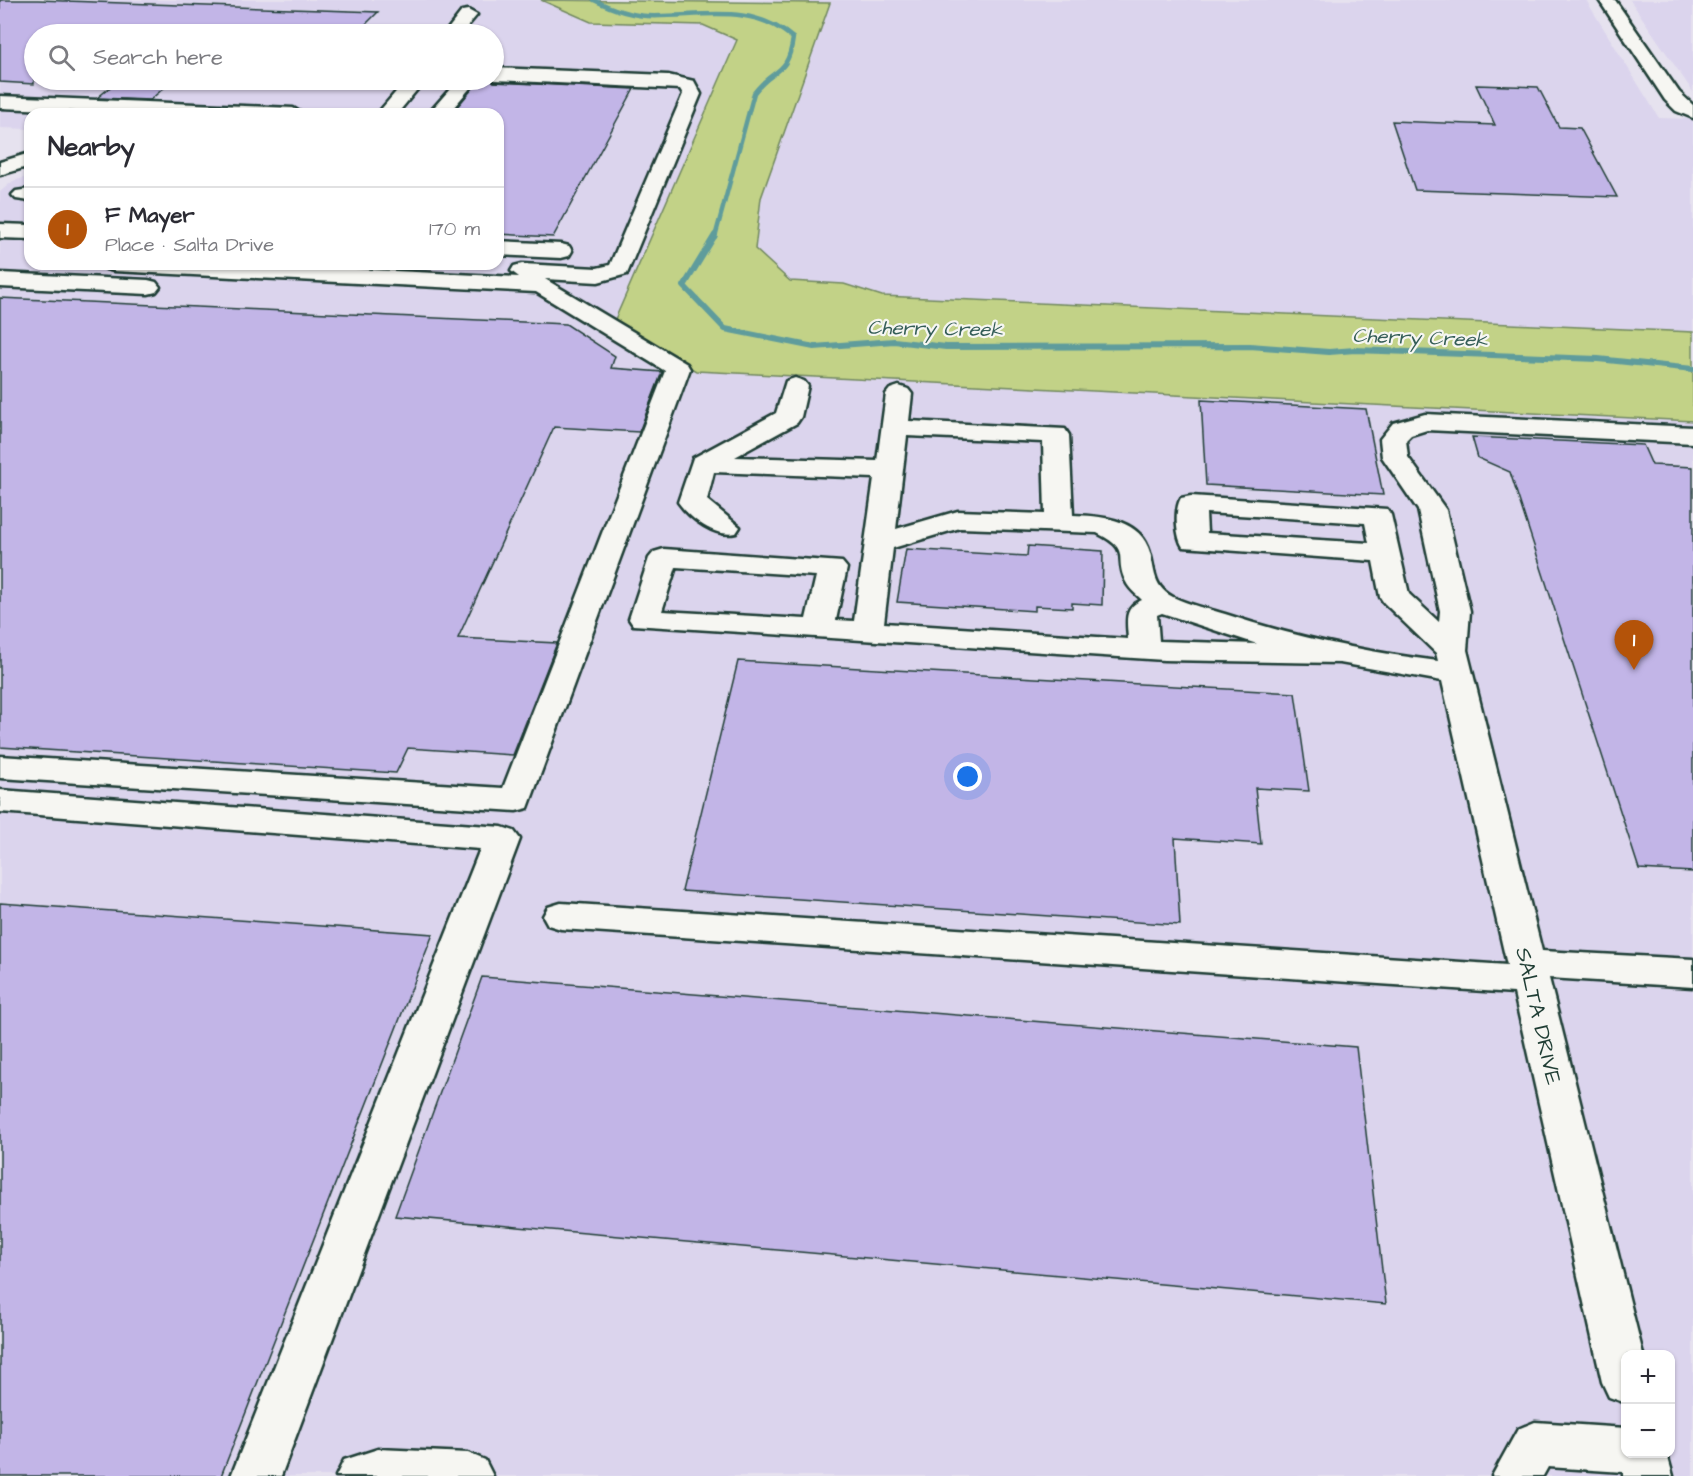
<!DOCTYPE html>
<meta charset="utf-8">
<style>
body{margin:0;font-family:"Architects Daughter",sans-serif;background:#f2f2f3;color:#2b2b33}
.controls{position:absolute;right:18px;bottom:18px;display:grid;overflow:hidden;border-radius:12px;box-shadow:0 2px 4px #0004}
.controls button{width:54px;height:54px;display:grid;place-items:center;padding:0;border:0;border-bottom:2px solid #e1e1e2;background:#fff;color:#2b2b33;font:30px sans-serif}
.you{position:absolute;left:968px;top:777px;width:21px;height:21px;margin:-15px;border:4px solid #fff;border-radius:50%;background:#1a73e8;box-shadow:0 0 0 9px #1a73e833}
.badge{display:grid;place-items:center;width:39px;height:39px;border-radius:50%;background:#b45309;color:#fff;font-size:20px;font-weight:700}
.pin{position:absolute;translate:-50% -50px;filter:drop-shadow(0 2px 3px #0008)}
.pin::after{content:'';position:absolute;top:32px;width:21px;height:18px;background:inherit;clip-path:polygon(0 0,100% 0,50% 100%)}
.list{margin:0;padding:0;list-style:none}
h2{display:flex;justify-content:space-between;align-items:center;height:78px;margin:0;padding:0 24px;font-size:26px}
h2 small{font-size:20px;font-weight:400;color:#7c7c81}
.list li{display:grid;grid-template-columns:39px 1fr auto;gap:18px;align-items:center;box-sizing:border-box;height:84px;padding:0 24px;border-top:2px solid #e1e1e2}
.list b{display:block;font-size:22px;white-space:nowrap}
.list p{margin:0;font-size:20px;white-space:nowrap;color:#7c7c81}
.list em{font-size:20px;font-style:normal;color:#7c7c81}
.icon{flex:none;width:33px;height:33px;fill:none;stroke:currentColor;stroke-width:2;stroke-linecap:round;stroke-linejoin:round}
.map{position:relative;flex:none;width:1693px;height:1476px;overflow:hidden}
.search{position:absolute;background:#fff;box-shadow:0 2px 4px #0004;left:24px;top:24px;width:480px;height:66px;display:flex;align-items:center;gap:15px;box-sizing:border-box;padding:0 21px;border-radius:33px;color:#7c7c81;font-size:22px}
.panel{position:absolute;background:#fff;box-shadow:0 2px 4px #0004;left:24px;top:108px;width:480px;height:162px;border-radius:18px}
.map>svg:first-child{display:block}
</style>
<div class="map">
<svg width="1693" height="1476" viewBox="0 0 1693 1476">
<rect width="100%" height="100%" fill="#e6e2ef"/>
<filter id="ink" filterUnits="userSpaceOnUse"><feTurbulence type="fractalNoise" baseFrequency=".0167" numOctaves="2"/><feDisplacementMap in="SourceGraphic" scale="12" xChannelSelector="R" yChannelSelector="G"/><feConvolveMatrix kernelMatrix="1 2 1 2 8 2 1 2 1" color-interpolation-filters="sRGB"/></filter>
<g filter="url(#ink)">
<g fill="#dbd4ed" fill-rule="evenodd">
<path d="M0,0H541L591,22L703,25L738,40L722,77L696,371L1693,421V1476H0V192L13,181L30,176V264H498V114H30V129L0,128ZM34,34H494V80H34ZM1626,1354H1670V1454H1626Z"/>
<polygon points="739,0 1586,0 1659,118 1693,119 1693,332 882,296 844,284 790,281 755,249 761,198 830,3"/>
<polygon points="1630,0 1693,0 1693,92"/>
</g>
<polygon fill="#c2d287" stroke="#70885e" stroke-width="1.5" points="541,0 830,3 761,198 755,249 790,281 844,284 882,296 1693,332 1693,421 696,371 613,324 737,40 703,25 591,22"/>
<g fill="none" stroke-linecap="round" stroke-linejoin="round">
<path stroke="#5f9c9c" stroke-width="4.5" d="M594,0C610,8 628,15 647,16C698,18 750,1 793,38C788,77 773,67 754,93L715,237"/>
<polyline stroke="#5f9c9c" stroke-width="6" points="715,235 684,286 725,329 814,347 894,341 946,347 1250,346 1329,352 1355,350 1598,359 1693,369"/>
</g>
<g fill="#c2b5e7" stroke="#1f3d34" stroke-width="1.5">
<polygon points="0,0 38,0 378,12 356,34 34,34 34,84 0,82"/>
<polygon points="119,80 173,80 150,100 97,98"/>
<polygon points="492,80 494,82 634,89 553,237 498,234 498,114 451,114 479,81"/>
<polygon points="1476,85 1538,87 1559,127 1580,128 1617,197 1415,190 1392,121 1495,125"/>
<polygon points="0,298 566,324 615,356 611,368 662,372 639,432 554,427 458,638 557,643 513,755 408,748 396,773 0,747"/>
<polygon points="1201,400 1366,409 1383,495 1206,485"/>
<polygon points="1472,437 1643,445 1652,465 1693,467 1693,872 1639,869 1510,472 1478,458"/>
<polygon points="1028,546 1103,551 1102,605 1072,603 1072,608 1035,606 1035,611 897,602 906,549 1027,556"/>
<polygon points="738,661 1295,693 1309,791 1255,788 1261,844 1175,838 1180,925 682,891"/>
<polygon points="0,903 433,934 221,1476 0,1476"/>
<polygon points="482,977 1356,1047 1386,1304 395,1216"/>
</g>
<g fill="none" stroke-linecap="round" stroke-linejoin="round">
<defs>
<g id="minor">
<polygon points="1599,0 1615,0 1679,92 1693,105 1693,118 1676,111 1665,100"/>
<polygon points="468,10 477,15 461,34 444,34 462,11"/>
<polygon points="494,68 668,75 694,81 701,94 627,274 598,282 545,279 687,364 690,369 528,808 516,811 0,778 0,756 503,788 665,371 536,292 114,271 106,269 103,264 253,264 519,277 511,271 514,266 522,264 597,268 610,265 683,94 680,89 494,80"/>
<polygon points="406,80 425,80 397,114 377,114"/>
<polygon points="458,80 477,80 448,114 428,114"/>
<polygon points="0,96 293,108 303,114 152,114 0,108"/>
<polygon points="30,153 30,166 0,175 0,162"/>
<polygon points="30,189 30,201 16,199 12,195 16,191"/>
<polygon points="0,224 30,225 30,239 0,238"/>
<polygon points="498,241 561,244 569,246 572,251 569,256 561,258 498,255"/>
<polygon points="0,273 148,280 156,282 160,287 156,292 148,294 0,287"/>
<path d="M795,378L804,381L808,386L801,417L797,423L735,457L877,461L886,394L890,389L899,386L908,389L912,394L909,421L1065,429L1069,435L1073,515C1099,516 1136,518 1148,547C1156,566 1150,585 1173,597C1189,605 1209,609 1225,614C1295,637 1365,652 1438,661L1436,653L1384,603L1380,597L1373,561L1183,547C1176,537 1174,509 1181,498L1191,496L1387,509L1391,515L1409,594L1439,622L1440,611L1418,510L1382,457L1380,439L1393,423L1425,414L1693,427V443L1427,430L1411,435L1406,440L1408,457L1446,510L1470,611L1467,650L1542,951L1693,959V987L1549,978L1643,1354H1626V1403L1609,1397L1602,1382L1514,993L561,929L548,925L543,916L548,907L561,903L1507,965L1442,681L1340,663L1164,660L633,625L629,619L649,558L654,552L664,549L842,562L847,568L836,620L854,621L874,478L714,472L707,500L740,527L736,533C716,538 690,519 678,502L693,458L776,413L786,381ZM907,436L1043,442L1045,514L958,511L896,529ZM1206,513L1365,523L1369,543L1207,533ZM960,528L1097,533C1133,551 1113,556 1126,582C1129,589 1137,595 1142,600C1123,608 1127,621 1128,639L884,623L893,548ZM676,567L816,576L806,619L662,611ZM1162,613L1257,644L1159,641L1157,615Z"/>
<polygon points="0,790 502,827 514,831 520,839 281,1476 231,1476 480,849 0,812"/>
<polygon points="1535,1422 1626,1428 1626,1454 1667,1454 1673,1476 1623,1476 1623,1472 1548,1467 1543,1476 1492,1476 1518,1429"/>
<polygon points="378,1449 468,1453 485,1460 493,1476 336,1476 344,1460"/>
</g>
</defs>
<use href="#minor" stroke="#1f3d34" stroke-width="5"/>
<use href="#minor" fill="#f6f6f2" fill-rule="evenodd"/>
</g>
</g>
<g text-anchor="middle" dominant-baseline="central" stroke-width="4.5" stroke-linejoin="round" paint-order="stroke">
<g font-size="20" font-style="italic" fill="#345d57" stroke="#f6f6f2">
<text transform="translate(935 329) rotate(1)">Cherry Creek</text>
<text transform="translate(1420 338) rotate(2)">Cherry Creek</text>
</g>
<g font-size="22" fill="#1f3d34" stroke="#f6f6f2">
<text transform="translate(1538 1016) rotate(77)">SALTA DRIVE</text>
</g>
</g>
</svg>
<div class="controls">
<button>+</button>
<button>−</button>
</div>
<div class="you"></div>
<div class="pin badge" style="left:1634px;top:670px">1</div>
<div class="search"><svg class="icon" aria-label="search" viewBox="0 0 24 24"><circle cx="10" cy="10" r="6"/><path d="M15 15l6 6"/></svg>Search here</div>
<section class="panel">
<h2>Nearby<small></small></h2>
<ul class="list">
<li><span class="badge">1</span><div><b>F Mayer</b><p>Place · Salta Drive</p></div><em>170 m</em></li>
</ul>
</section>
</div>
